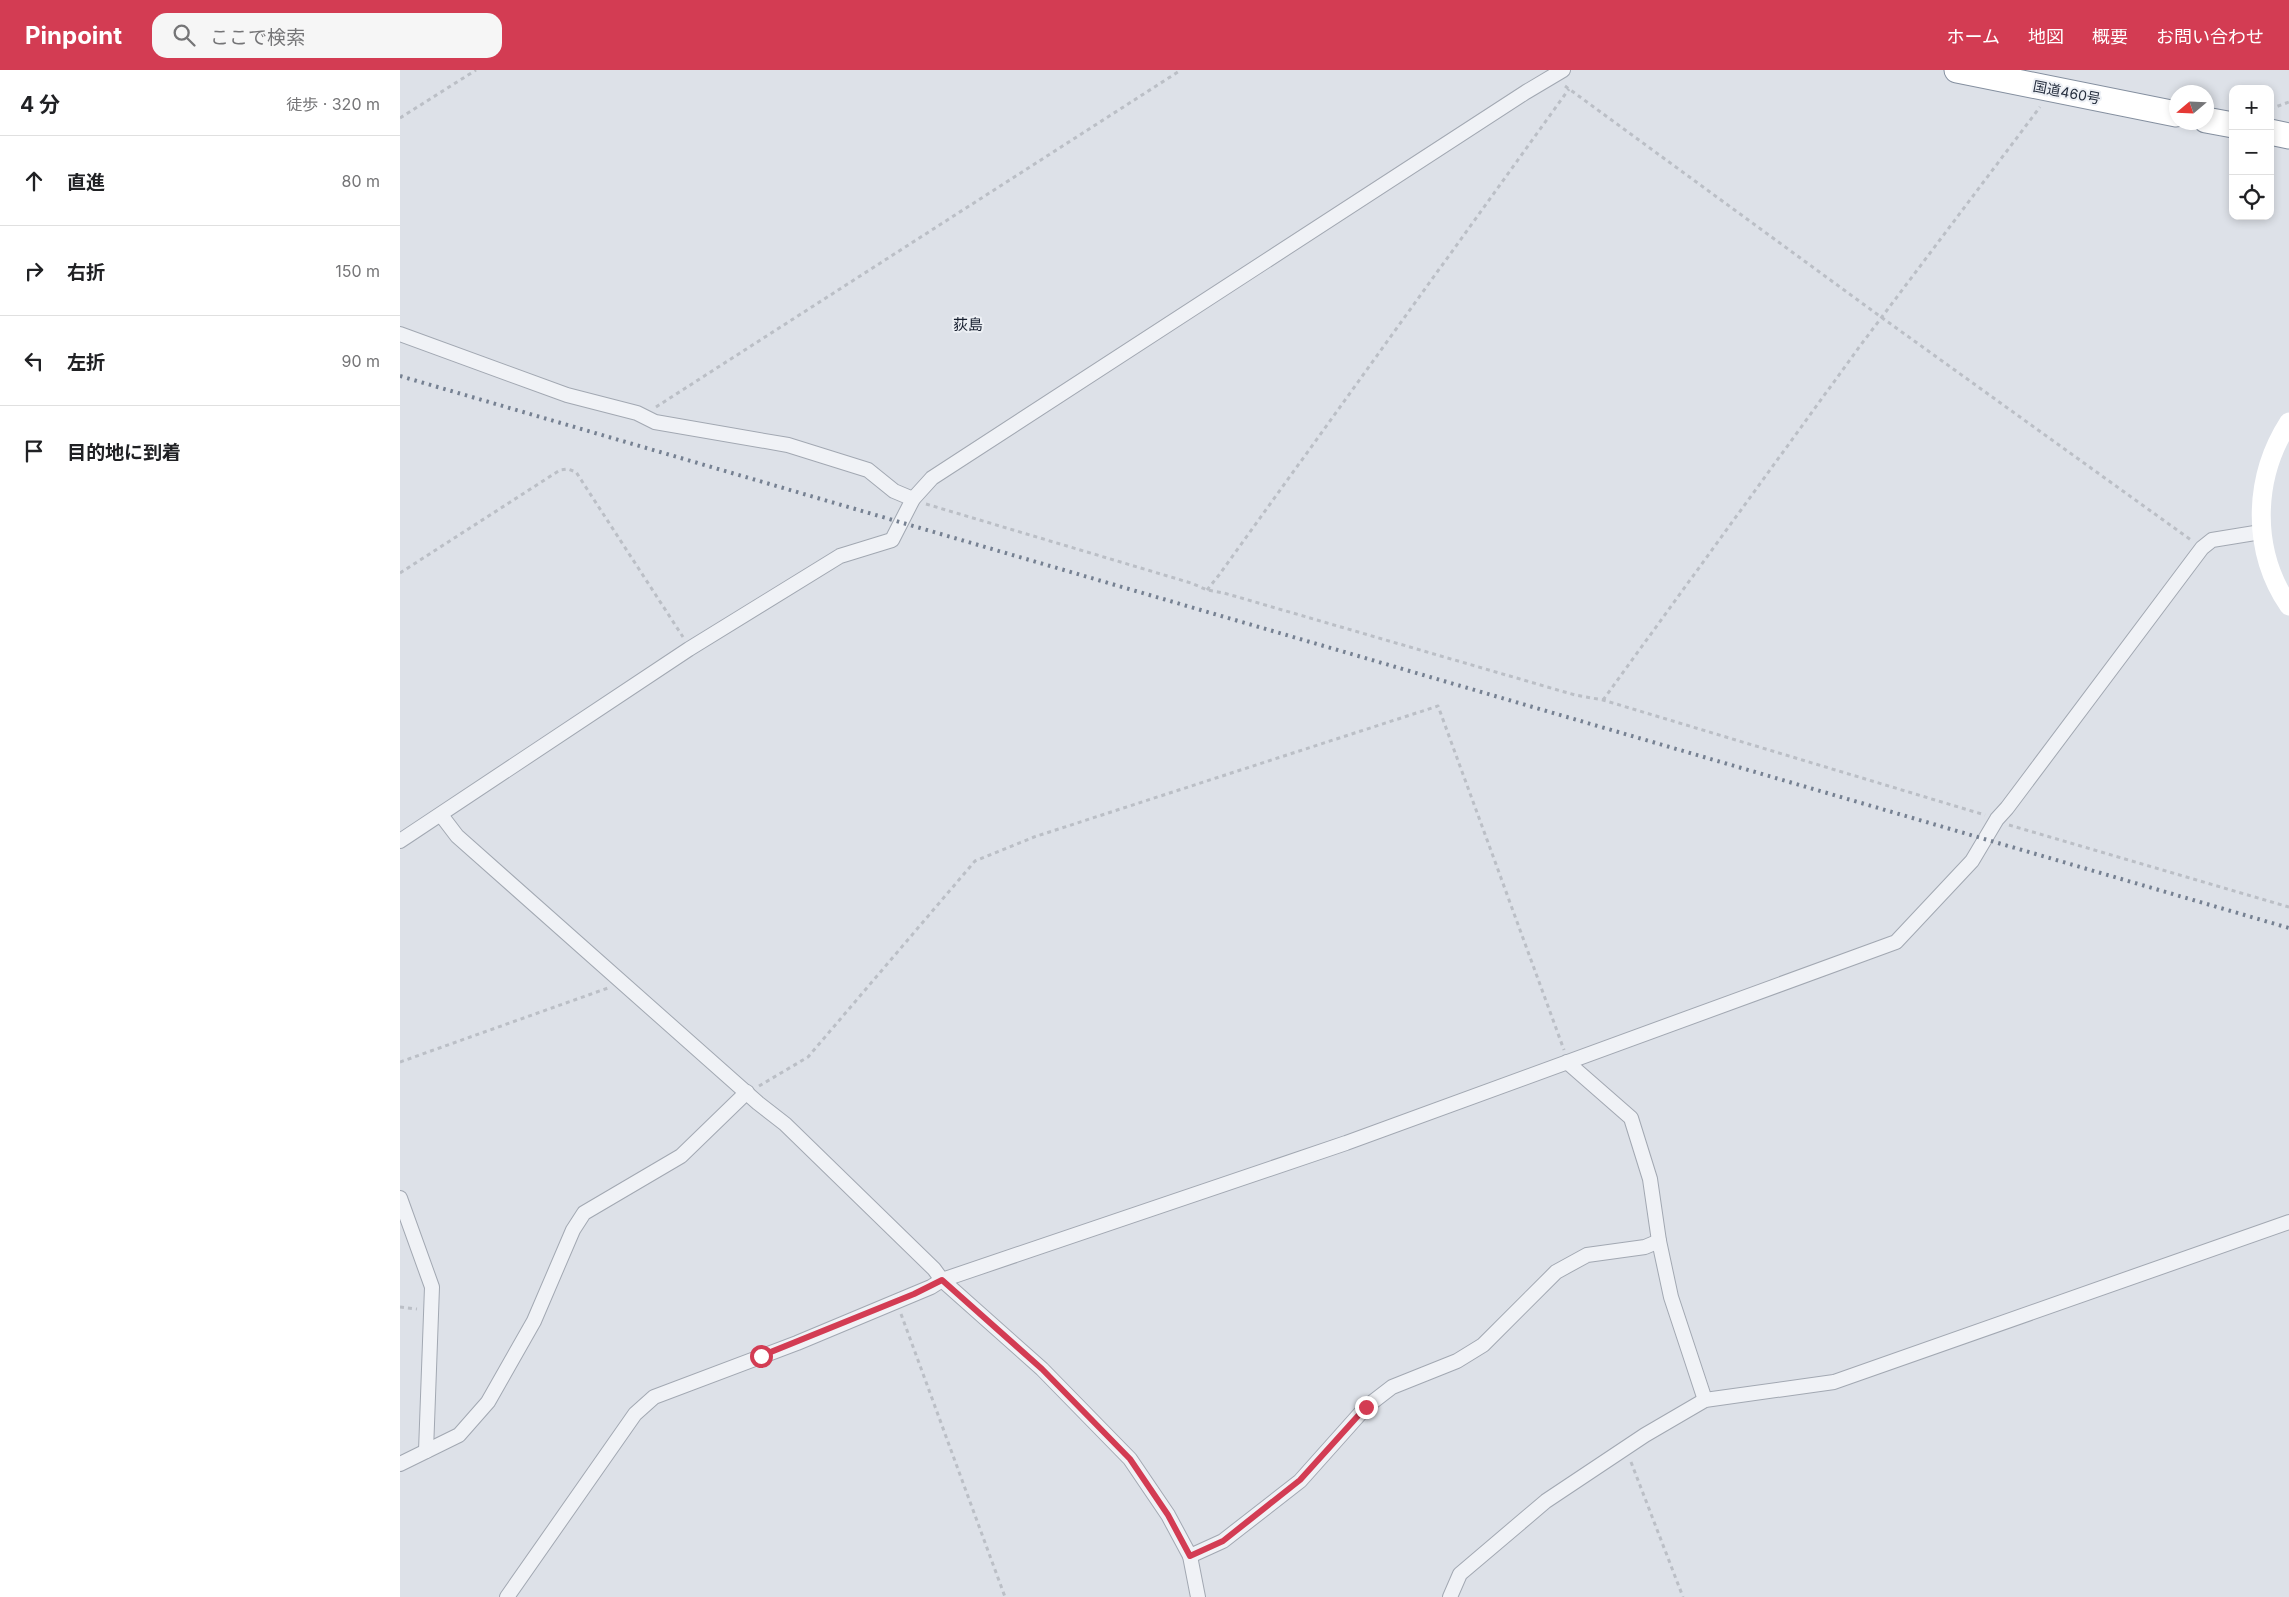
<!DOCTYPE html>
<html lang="ja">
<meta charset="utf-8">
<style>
body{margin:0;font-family:Inter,"Noto Sans JP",sans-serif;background:#f6f6f6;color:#202124}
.controls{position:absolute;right:15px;top:15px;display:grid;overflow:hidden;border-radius:10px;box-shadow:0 2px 8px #0003}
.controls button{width:45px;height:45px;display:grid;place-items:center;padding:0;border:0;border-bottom:1px solid #e0e0e0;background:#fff;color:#202124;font:25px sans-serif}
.compass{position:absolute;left:1769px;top:15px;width:45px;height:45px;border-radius:50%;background:#fff;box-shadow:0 2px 8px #0003;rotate:251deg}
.stop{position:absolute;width:15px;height:15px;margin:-11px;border:4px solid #d33c53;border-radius:50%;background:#fff}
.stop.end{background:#d33c53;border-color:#fff;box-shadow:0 1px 5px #0008}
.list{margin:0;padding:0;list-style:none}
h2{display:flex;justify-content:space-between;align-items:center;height:65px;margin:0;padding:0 20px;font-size:21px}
h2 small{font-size:16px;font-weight:400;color:#757577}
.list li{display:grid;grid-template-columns:32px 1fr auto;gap:15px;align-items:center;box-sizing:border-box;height:90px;padding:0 20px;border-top:1px solid #e0e0e0}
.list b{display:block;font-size:19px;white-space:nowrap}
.list em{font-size:16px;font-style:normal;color:#757577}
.icon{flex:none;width:28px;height:28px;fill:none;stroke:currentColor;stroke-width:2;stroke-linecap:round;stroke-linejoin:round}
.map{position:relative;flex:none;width:1889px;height:1527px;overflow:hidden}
header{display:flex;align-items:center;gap:30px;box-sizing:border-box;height:70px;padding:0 25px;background:#d33c53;color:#fff}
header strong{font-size:24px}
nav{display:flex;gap:28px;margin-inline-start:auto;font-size:18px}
.search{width:350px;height:45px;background:#f6f6f6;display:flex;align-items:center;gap:12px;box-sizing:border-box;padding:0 18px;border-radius:15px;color:#757577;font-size:19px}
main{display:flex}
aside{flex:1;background:#fff}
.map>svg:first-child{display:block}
</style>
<header>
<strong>Pinpoint</strong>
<div class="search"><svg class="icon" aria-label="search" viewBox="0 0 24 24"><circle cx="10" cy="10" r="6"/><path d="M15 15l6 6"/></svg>ここで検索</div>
<nav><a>ホーム</a><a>地図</a><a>概要</a><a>お問い合わせ</a></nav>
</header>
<main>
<aside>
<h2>4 分<small>徒歩 · 320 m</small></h2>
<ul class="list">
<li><svg class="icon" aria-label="ahead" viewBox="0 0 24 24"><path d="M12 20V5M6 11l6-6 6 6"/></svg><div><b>直進</b></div><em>80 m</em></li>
<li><svg class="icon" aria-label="right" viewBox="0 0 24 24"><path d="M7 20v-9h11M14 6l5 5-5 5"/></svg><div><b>右折</b></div><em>150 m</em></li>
<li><svg class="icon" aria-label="left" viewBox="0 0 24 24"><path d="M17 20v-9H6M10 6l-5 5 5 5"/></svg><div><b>左折</b></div><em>90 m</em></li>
<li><svg class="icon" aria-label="arrive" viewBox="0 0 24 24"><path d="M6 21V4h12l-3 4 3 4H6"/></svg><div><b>目的地に到着</b></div></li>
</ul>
</aside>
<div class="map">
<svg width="1889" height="1527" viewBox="0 0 1889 1527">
<rect width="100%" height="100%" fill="#dde1e8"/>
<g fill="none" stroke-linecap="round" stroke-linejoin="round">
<defs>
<g id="street">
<polyline points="0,264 167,325 237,343 255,352 388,375 468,400 494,421 513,429"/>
<polyline points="41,745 57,766 358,1033 385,1054 534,1199 542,1210 642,1299 730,1389 768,1445 790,1486 798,1527"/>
<polyline points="0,771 289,579 440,486 492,470 513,429 532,408 1126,22 1163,0"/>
<polyline points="1167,992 1231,1048 1250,1109 1259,1171 1271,1227 1305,1330"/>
<polyline points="0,1128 32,1217 26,1381"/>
<polyline points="0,1394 59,1365 88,1332 134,1251 173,1160 184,1143 281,1086 347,1022"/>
<polyline points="790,1486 823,1471 900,1411 966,1337 992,1317 1057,1291 1083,1275 1156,1202 1187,1185 1245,1177 1259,1171"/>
<polyline points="107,1527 235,1344 254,1327 397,1273 531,1217 542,1210 946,1073 1496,872 1572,791 1597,749 1607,738 1802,478 1812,470 1861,462"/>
<polyline points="1050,1527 1060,1504 1146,1431 1245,1365 1305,1330 1434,1312 1889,1152"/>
</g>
<g id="highway">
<polyline points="1557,0 1776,44"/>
<polyline points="1806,50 1833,55"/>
<polyline points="1870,62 1889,66"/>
</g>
</defs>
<use href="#street" stroke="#a2a8b2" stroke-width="16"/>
<use href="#highway" stroke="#848f9f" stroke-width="27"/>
<g stroke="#bbbfc6" stroke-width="3" stroke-dasharray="4 4" stroke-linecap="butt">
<polyline points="1165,16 1481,247 1791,470"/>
<polyline points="1870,39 1889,32"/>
<polyline points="0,48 76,0"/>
<polyline points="256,337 781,0"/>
<polyline points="526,434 791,513 807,520 824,523 1175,625 1203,630 1585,745"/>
<polyline points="0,503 160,400 168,399 176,402 283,567"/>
<polyline points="807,520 819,505 1169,19"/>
<polyline points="1203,630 1460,276 1640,37"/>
<polyline points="1609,755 1889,837"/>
<polyline points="0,992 208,918"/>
<polyline points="359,1016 408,987 575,791 634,767 1038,636 1164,980"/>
<polyline points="0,1237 17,1239"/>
<polyline points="501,1244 605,1527"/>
<polyline points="1231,1392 1283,1527"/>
</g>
<use href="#street" stroke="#f0f2f6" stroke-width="14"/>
<path stroke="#fff" stroke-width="19" d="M1889,352C1853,408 1851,480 1889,536"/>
<use href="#highway" stroke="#fff" stroke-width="25"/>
<polyline stroke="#768192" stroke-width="4" stroke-dasharray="2.5 5" stroke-linecap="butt" points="0,306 1889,858"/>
</g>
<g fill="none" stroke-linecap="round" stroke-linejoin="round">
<polyline stroke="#d33c53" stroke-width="6" points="361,1286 514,1224 542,1210 642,1299 730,1389 768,1445 790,1486 823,1471 900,1410 966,1337"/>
</g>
<g text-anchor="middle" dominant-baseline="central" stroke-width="4" stroke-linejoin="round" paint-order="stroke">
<g font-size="14" fill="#262f3f" stroke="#edf0f5">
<text transform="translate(1667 22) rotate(11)">国道460号</text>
</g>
<g font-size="15" fill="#182030" stroke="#edf0f5">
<text x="568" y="254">荻島</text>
</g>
</g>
</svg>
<div class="controls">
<button>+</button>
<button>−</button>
<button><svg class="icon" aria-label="locate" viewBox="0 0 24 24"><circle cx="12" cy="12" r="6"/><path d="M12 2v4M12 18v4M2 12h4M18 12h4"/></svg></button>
</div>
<svg class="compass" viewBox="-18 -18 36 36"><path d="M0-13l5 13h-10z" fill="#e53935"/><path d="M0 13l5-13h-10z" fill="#757577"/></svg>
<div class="stop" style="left:361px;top:1286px"></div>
<div class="stop end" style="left:966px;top:1337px"></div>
</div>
</main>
